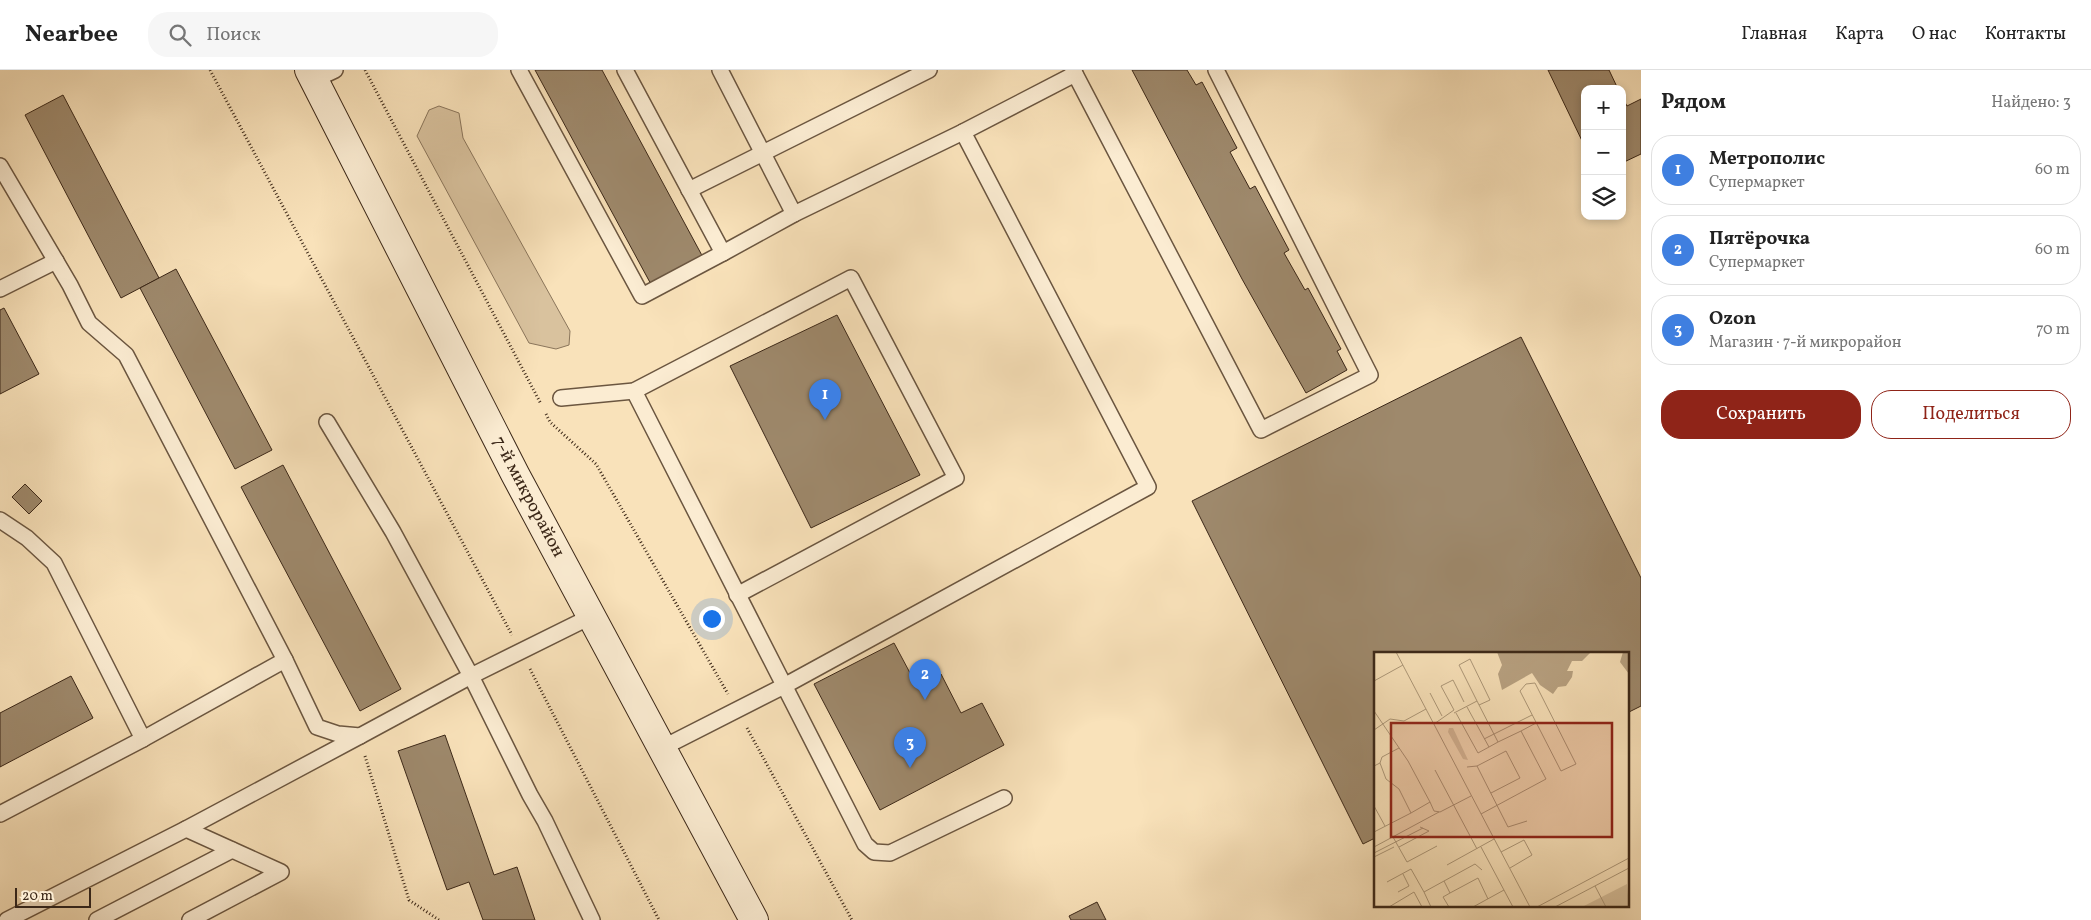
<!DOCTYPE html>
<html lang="ru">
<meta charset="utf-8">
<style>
body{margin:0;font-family:Vollkorn,serif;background:#f6f6f6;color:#222}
.controls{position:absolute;right:15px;top:15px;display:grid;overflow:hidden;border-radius:10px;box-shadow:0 2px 8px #0003}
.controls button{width:45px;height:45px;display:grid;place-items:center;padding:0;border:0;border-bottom:1px solid #e0e0e0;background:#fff;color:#222;font:25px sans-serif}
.scale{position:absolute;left:15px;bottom:12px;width:76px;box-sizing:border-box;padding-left:5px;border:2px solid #3c2818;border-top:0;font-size:14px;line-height:18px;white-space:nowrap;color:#3c2818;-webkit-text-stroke:4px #fbecd2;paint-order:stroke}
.you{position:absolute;left:711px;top:548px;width:18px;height:18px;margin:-12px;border:4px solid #fff;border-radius:50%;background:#1a73e8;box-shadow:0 0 0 8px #1a73e833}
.badge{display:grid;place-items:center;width:32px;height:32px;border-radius:50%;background:#8f2418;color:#fff;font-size:16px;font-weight:700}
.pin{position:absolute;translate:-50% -41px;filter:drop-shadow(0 1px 2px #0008)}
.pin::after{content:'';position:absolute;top:26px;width:18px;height:15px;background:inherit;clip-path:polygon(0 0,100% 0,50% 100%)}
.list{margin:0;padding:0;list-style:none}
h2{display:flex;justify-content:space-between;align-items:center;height:65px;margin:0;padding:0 20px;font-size:21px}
h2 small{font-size:16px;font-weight:400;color:#767676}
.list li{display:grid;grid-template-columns:32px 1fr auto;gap:15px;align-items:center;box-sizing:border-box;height:70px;margin:0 10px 10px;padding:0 10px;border:1px solid #e0e0e0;border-radius:20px}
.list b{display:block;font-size:19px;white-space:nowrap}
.list p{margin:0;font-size:16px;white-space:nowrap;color:#767676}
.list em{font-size:16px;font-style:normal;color:#767676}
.actions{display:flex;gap:10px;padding:15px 20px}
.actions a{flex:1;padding:11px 0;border:1px solid #8f2418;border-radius:20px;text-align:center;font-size:18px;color:#8f2418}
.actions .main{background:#8f2418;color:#fff}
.icon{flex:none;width:28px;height:28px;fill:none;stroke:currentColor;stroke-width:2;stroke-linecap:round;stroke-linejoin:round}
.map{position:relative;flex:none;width:1641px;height:850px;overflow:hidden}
header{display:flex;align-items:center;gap:30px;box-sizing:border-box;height:70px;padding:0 25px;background:#fff;border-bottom:1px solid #e0e0e0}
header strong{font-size:24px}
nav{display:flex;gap:28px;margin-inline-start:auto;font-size:18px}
.search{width:350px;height:45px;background:#f6f6f6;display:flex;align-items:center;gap:12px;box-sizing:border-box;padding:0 18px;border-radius:20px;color:#767676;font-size:19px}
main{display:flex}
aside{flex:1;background:#fff}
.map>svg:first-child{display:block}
</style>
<header>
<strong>Nearbee</strong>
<div class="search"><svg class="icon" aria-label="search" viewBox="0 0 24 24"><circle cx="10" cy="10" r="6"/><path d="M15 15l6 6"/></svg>Поиск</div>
<nav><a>Главная</a><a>Карта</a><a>О нас</a><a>Контакты</a></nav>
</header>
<main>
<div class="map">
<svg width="1641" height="850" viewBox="0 0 1641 850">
<rect width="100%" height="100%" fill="#f9e2ba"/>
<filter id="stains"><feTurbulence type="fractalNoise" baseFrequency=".004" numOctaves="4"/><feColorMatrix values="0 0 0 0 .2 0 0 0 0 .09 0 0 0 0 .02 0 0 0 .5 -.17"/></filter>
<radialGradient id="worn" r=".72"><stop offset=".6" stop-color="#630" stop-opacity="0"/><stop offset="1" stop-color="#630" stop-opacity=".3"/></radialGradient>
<polygon fill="#d9c29e" stroke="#8a755b" points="439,36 459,43 463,68 570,261 569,275 556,279 529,273 417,66 429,40"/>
<g fill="#9e896c" stroke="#3c2818">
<polygon points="535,0 602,0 705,191 653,218"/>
<polygon points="1132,0 1187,0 1196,15 1202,12 1237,78 1230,82 1250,119 1255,116 1289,180 1284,183 1305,220 1308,218 1341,279 1337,281 1347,300 1306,323 1242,209"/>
<polygon points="1548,0 1609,0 1618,19 1585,19 1585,77"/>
<polygon points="63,25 159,208 121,228 25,45"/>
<polygon points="1622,27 1627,36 1641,29 1641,84 1622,93"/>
<polygon points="176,199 272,380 235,399 140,218"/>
<polygon points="4,238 39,304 0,324 0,240"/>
<polygon points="837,245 920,405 811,458 730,296"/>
<polygon points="1521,267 1641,508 1641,636 1627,643 1627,584 1375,584 1375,768 1363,774 1192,431"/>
<polygon points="283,395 401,619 360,641 241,417"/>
<polygon points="25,414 42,431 29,444 12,427"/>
<polygon points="894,573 917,616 941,604 961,643 982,633 1004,675 880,740 814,614"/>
<polygon points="71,606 93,648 0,697 0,643"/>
<polygon points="445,665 494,805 517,797 535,850 483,850 469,812 447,820 398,681"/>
<polygon points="1097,832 1106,850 1071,850 1069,846"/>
</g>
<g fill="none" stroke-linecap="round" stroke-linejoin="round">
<defs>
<g id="lane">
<polyline points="519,0 642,226 723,183 625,0"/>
<polyline points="720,0 794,144 723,183"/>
<polyline points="1073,0 1261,360 1370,305 1216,0"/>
<polyline points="314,10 335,0"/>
<polyline points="0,96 70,215 89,253 126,285 285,590"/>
<polyline points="689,120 929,0"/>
<polyline points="794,144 963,62"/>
<polyline points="0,219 56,191"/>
<polyline points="634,321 865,774 874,782 890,783 1004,728"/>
<polyline points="561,328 634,321 851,208 956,408 737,525"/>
<polyline points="327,352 393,462 471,606 530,725 545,751 592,850"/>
<polyline points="0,450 27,468 54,493 143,669 285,590 317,657 338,664 360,666 471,606 592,546"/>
<polyline points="662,678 784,616 1148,417 963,62 1075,4"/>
<polyline points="0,744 143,669"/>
<polyline points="186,759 281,802 190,850"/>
<polyline points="7,850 186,759 360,666"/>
<polyline points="97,850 232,780"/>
</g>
<polyline id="secondary" points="309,0 515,404 754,850"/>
</defs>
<use href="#lane" stroke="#6b5640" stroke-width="18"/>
<use href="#secondary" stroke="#3c2818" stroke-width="30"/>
<g stroke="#3c2818" stroke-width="3" stroke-dasharray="1 2.5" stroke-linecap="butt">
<polyline points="210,0 512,565"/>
<polyline points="365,0 541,334"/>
<polyline points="546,344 550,352 596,394 728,624"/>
<polyline points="530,599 659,850"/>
<polyline points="747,658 852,850"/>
<polyline points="365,686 409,830 439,850"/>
</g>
<use href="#lane" stroke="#fbecd2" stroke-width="15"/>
<use href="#secondary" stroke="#fbecd2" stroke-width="28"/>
</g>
<g text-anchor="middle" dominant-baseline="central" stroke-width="4" stroke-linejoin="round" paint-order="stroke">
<g font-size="18" fill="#3c2818" stroke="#fbecd2">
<text transform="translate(528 427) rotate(62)">7-й микрорайон</text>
</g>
</g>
<g transform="translate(1374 582)">
<rect width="255" height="255" fill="#f9e2ba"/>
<path d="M75,76H79L94,108L89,107L74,80ZM253,232L255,255H208Z" fill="#d9c29e"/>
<path d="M123,0H217L208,9H198L193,19H199L198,25L192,34L184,35L179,42L166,33L158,21L128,38L124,22L128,13ZM249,0H255V22L246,10Z" fill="#b9a383"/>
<path fill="none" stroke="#ad9879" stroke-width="1" d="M22,0L156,255M0,29L29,13M161,31L202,112L187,119L146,39L152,32ZM56,41L68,64M105,53L116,48L96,7L85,13L103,49L124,90L115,95M0,59L34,109L56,150M80,61L103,49M82,61L104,101L115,95L93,55M60,72L80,58L67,34L79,28L90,50M0,78L16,67L30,69L52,57M110,87L158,63M124,90L147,79M6,111L8,105L25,96M0,114L6,111L12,127L25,137L37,161L56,150L60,159L66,160L97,144M103,114L134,175L153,169M93,115L103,114L132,99L146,126L117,141M61,118L103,197M0,154L11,174M107,162L172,127L147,79L162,71M0,180L37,161M19,185L33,210L63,194M0,195L65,160M25,195L55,179L46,175M107,195L139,255M127,200L150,188L158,203L136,216M0,201L49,176M0,205L20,195M73,213L120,187M70,229L76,241L69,245L75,255M13,230L37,217L50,240M221,234L232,255M24,240L35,234L29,222M76,241L104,226L114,247M15,255L40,240L48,255M57,255L50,240L101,212L108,218M99,255L130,238M163,255L255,206M181,255L255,216"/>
<path fill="#8f2418" fill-opacity="0.15" stroke="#8f2418" stroke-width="2.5" d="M17,71H238V185H17Z"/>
<rect width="255" height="255" fill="none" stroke="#3c2818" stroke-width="2.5"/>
</g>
<rect width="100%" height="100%" filter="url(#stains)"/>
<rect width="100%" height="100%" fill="url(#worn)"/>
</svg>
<div class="controls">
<button>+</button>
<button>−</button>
<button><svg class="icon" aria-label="layers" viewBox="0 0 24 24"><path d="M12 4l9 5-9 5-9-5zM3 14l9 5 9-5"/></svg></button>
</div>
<div class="scale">20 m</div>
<div class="you"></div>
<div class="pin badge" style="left:825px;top:350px;background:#3f7fe0">1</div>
<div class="pin badge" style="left:925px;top:630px;background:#3f7fe0">2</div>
<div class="pin badge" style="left:910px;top:698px;background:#3f7fe0">3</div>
</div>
<aside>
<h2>Рядом<small>Найдено: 3</small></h2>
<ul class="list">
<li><span class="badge" style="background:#3f7fe0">1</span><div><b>Метрополис</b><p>Супермаркет</p></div><em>60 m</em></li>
<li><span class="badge" style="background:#3f7fe0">2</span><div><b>Пятёрочка</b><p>Супермаркет</p></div><em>60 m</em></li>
<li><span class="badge" style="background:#3f7fe0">3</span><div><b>Ozon</b><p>Магазин · 7-й микрорайон</p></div><em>70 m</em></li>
</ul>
<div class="actions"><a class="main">Сохранить</a><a>Поделиться</a></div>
</aside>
</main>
